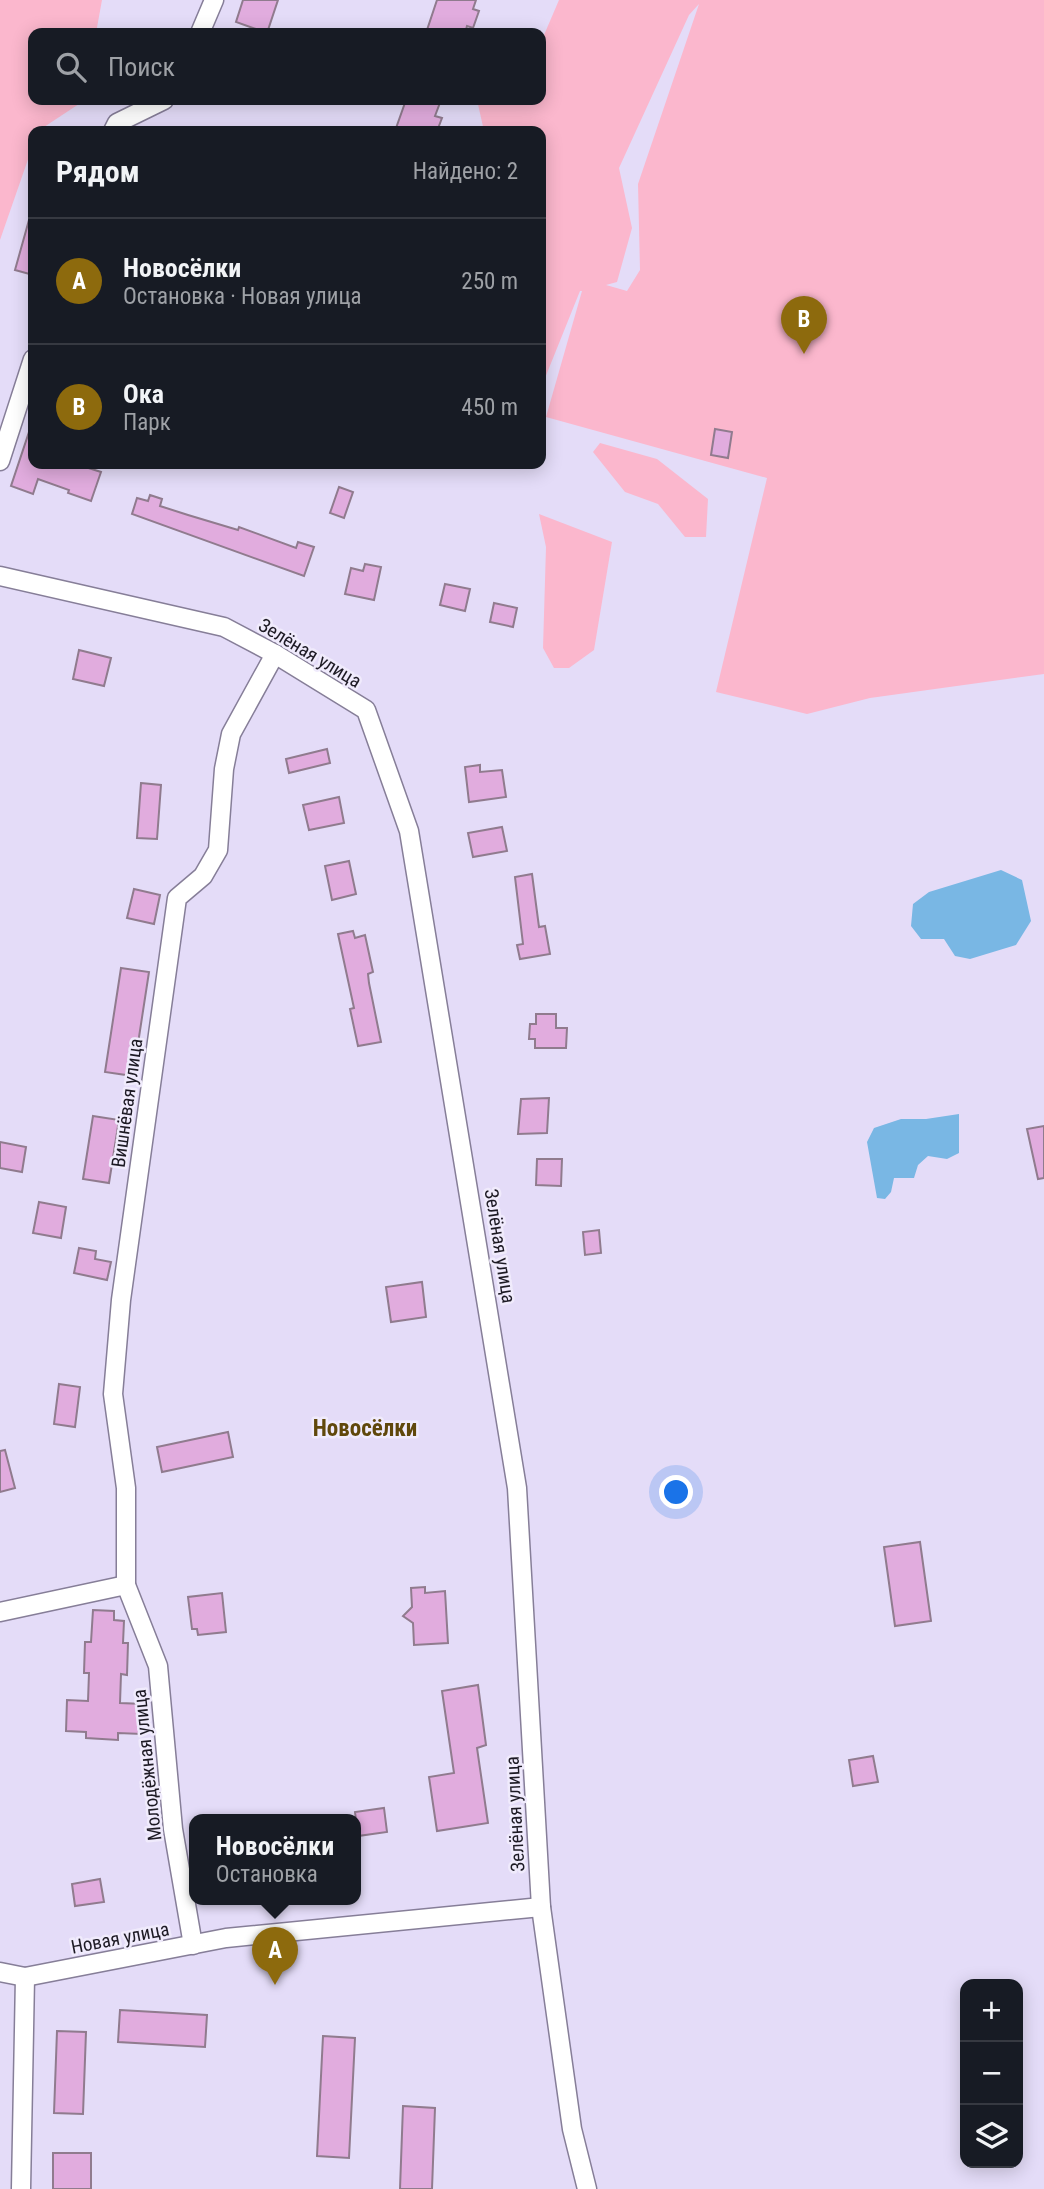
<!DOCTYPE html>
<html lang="ru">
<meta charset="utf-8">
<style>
body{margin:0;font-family:"Roboto Condensed",sans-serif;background:#242831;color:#f1f3f6}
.controls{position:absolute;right:21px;bottom:21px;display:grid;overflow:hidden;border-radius:14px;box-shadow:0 4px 18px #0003}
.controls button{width:63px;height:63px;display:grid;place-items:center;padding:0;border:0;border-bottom:2px solid #363941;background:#171b24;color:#f1f3f6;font:35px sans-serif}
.you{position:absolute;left:677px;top:1493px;width:24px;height:24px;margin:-18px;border:5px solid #fff;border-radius:50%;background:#1a73e8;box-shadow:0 0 0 10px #1a73e833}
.badge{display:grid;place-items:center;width:46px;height:46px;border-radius:50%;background:#8d6a0d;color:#fff;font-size:23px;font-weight:700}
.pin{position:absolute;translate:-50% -58px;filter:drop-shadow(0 2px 4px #0008)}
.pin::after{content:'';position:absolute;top:37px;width:24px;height:21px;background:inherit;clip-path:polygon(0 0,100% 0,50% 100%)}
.popup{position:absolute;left:189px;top:1814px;width:172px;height:91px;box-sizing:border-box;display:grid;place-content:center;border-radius:14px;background:#171b24;filter:drop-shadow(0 2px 5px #0005);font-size:23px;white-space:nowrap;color:#9ea1a6}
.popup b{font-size:26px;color:#f1f3f6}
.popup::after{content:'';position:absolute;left:50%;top:100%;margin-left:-14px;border:14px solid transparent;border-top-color:#171b24}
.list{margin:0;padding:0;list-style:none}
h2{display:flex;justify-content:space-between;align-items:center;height:91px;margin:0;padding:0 28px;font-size:30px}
h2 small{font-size:23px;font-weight:400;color:#9ea1a6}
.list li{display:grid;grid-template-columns:46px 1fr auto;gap:21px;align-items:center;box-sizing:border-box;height:126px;padding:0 28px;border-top:2px solid #363941}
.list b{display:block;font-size:26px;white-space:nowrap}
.list p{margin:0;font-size:23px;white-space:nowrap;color:#9ea1a6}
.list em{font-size:23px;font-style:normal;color:#9ea1a6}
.icon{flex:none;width:38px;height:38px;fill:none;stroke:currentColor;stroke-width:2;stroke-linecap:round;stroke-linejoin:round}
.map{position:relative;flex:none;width:1044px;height:2189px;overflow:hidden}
.search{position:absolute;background:#171b24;box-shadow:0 4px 18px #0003;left:28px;top:28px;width:518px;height:77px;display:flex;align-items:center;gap:18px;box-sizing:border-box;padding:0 24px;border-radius:14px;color:#9ea1a6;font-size:26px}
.panel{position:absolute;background:#171b24;box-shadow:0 4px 18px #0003;left:28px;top:126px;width:518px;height:343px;border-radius:14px}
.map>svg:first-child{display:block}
</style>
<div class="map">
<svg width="1044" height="2189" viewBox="0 0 1044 2189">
<rect width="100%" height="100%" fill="#e4dcf8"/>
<g fill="#fbb7cd" fill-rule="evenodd">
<polygon points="0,0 102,0 96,33 33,33 33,100 85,100 38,131 33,131 33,145 0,240"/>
<path d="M559,0H1044V674L870,698L807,714L716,692L767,478L546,417L582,291H580L541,388V131H484L477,100H541V42ZM699,4L638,184L640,270L627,291L606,285L617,282L632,228L619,168L689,15Z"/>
<polygon points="600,443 657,459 708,499 706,537 685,537 658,504 625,492 593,452"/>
<polygon points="539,514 612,542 594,650 569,668 554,668 543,648 546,547"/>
</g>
<g fill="#79b7e4">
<polygon points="1001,870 1022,880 1031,921 1016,945 970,959 955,956 944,939 921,939 911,926 913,904 929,892"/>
<polygon points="959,1114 959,1153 947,1159 928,1156 918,1165 914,1178 894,1178 891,1192 885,1199 877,1198 867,1142 874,1128 901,1119 926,1119"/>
</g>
<g fill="#e1acde" stroke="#907b8e" stroke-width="2">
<polygon points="243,0 278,0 267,33 236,22"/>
<polygon points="437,0 476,0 473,9 479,11 473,28 467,26 465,33 426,33"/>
<polygon points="406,100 441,100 435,116 442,118 437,131 395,131"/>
<polygon points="29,220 33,220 33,275 15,270"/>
<polygon points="31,426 33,426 33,464 76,464 101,472 91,501 68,493 69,490 38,479 33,494 11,486"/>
<polygon points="715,429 732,432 728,458 711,455"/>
<polygon points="339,487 353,492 344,518 330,513"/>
<polygon points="150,495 162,499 160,506 188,515 238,530 239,527 296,548 298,542 314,547 304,576 132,514 137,498 148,501"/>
<polygon points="365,564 381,567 374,600 345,594 351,568 363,571"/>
<polygon points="445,584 470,589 465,611 440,605"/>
<polygon points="494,603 517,608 513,627 490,622"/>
<polygon points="79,650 111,658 104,686 73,679"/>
<polygon points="327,749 330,763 289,773 286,759"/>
<polygon points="480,765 480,772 502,770 506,797 469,802 465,767"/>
<polygon points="141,783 161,785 157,839 137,838"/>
<polygon points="339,797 344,823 309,830 303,805"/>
<polygon points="502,827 507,851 473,857 468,833"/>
<polygon points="349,861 356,894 332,900 325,866"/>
<polygon points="532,874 539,927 545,926 550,954 520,959 517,945 523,944 515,877"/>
<polygon points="134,889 160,895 154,924 127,918"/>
<polygon points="353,931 355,938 365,935 373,972 368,974 369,983 381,1042 358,1046 350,1009 354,1008 338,934"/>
<polygon points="121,968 149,972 133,1076 105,1072"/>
<polygon points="536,1014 556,1014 556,1028 567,1028 566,1048 535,1048 535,1039 529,1039 530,1024 536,1024"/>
<polygon points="549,1098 547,1133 518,1134 521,1099"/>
<polygon points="93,1116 119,1120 109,1183 83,1179"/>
<polygon points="1044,1126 1044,1178 1038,1179 1027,1129"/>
<polygon points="0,1142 26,1147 22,1172 0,1168"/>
<polygon points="537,1159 562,1159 561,1186 536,1185"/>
<polygon points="39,1202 66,1207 61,1238 33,1233"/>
<polygon points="599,1230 601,1253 585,1255 583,1232"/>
<polygon points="79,1248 96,1251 95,1259 111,1262 107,1280 74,1273"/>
<polygon points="422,1282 426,1317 391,1322 386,1287"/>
<polygon points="59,1384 80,1387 75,1427 54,1424"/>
<polygon points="228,1432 233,1457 162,1472 157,1447"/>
<polygon points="5,1450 15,1488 0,1492 0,1451"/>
<polygon points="920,1542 931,1621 895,1626 884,1547"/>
<polygon points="425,1587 425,1593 445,1591 448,1643 414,1645 413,1623 403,1616 412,1607 411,1588"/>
<polygon points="222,1593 226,1632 198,1635 197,1629 192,1629 188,1597"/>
<polygon points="93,1610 114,1611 114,1620 124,1621 123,1643 128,1643 127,1675 121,1674 120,1703 144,1704 142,1734 118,1733 118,1740 86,1738 86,1732 66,1731 67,1700 88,1701 89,1673 84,1673 85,1642 91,1642"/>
<polygon points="478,1685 486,1745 477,1748 488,1823 437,1831 429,1777 454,1773 442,1691"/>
<polygon points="873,1756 878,1782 853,1786 849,1760"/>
<polygon points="384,1808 387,1832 358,1836 355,1812"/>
<polygon points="100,1879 104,1902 75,1906 72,1884"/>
<polygon points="120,2010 207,2015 205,2047 118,2042"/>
<polygon points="57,2031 86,2032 83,2114 54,2113"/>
<polygon points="323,2036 355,2038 349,2158 317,2156"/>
<polygon points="403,2106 435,2108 432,2189 400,2189"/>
<rect x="53" y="2153" width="38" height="36"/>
</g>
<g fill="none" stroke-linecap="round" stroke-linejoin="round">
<defs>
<g id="minor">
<polyline points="200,33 214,0"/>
<polyline points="113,131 117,123 164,100"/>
<polyline points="0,461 33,359"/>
<polyline points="0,576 224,627 275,654 366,710 409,831 517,1488 541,1907 572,2129 587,2189"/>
<polyline points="0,1612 126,1585"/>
<polyline points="193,1945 173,1829 158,1666 126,1585 126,1488 113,1394 121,1300 177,898 203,876 218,850 224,769 231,734 275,654"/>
<polyline points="0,1972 25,1977 226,1938 541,1907"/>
<polyline points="21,2189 25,1977"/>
</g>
</defs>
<use href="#minor" stroke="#867e98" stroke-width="21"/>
<use href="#minor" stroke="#fff" stroke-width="18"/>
</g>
<g text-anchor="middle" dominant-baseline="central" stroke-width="5" stroke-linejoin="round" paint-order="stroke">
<g font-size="19" fill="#1d1a24" stroke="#f0ebfc">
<text transform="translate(310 653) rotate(31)">Зелёная улица</text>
<text transform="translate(127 1103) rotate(-82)">Вишнёвая улица</text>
<text transform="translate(500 1246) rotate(81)">Зелёная улица</text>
<text transform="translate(147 1765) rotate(-96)">Молодёжная улица</text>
<text transform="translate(515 1814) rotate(-93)">Зелёная улица</text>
<text transform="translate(120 1938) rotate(-11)">Новая улица</text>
</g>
<g font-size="23" font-weight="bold" fill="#60480b" stroke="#f0ebfc">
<text x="365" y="1428">Новосёлки</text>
</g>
</g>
</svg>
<div class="controls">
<button>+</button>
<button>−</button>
<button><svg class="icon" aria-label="layers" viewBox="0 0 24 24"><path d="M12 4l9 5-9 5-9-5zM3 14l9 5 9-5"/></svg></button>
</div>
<div class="you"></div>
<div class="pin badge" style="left:275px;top:1985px">A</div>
<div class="popup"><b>Новосёлки</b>Остановка</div>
<div class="pin badge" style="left:804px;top:354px">B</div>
<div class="search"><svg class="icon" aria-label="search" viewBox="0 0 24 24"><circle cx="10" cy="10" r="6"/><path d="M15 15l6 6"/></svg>Поиск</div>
<section class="panel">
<h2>Рядом<small>Найдено: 2</small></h2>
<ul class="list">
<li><span class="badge">A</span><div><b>Новосёлки</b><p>Остановка · Новая улица</p></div><em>250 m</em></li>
<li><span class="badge">B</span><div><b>Ока</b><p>Парк</p></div><em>450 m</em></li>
</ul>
</section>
</div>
